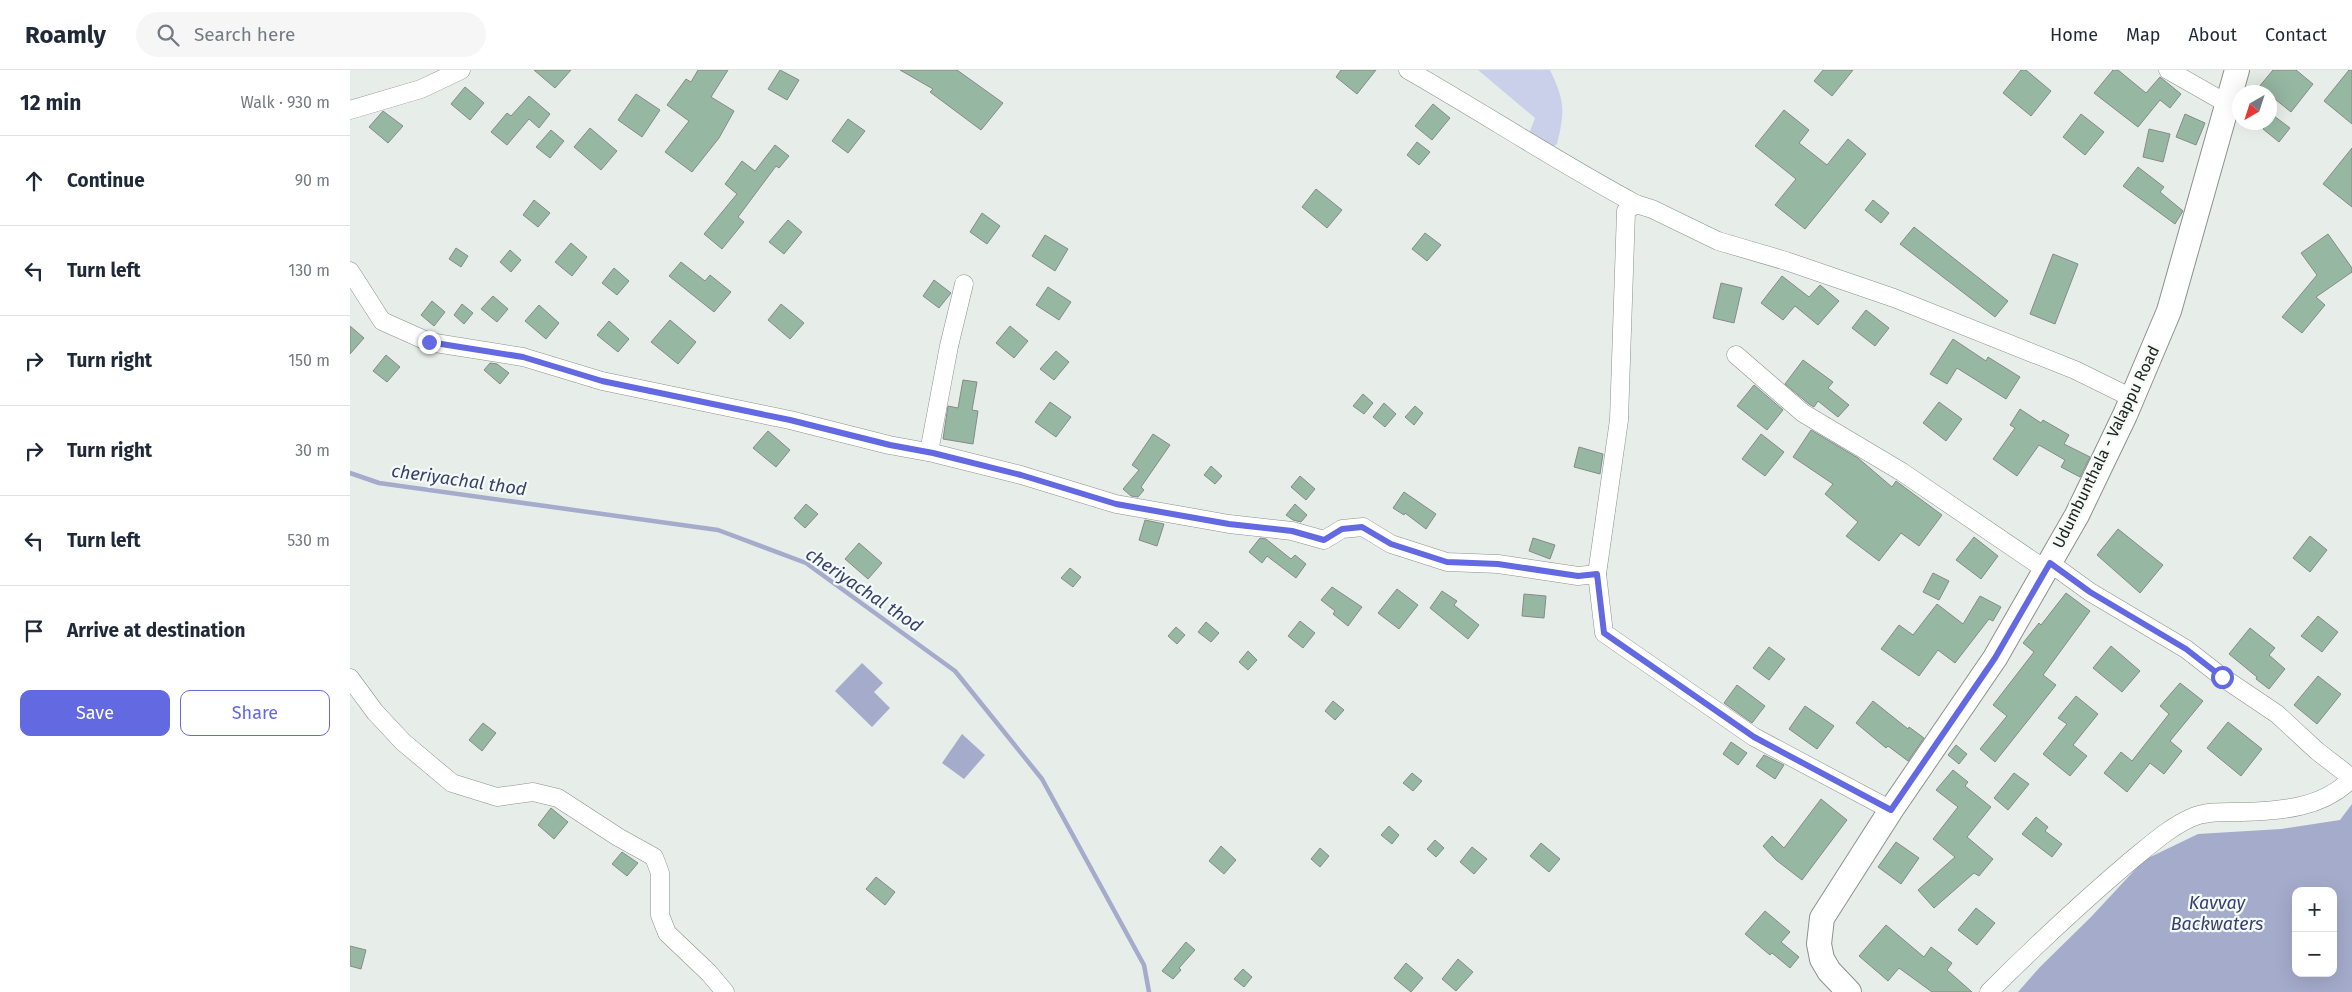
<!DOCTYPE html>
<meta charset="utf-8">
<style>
body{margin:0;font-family:"Fira Sans",sans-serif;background:#f6f6f7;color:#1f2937}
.controls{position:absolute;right:15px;bottom:15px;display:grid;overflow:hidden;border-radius:10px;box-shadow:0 5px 20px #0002}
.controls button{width:45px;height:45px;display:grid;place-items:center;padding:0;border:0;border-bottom:1px solid #e0e1e3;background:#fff;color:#1f2937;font:25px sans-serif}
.compass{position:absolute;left:1882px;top:15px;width:45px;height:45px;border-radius:50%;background:#fff;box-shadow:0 5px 20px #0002;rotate:219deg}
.stop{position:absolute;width:15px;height:15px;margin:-11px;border:4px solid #6369e1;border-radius:50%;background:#fff}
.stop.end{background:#6369e1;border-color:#fff;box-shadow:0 1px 5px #0008}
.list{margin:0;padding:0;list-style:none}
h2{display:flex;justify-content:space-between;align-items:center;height:65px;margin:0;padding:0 20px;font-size:21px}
h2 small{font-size:16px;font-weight:400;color:#747a83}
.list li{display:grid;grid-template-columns:32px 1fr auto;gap:15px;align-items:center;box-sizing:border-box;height:90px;padding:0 20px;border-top:1px solid #e0e1e3}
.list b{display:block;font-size:19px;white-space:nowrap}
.list em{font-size:16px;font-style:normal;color:#747a83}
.actions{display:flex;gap:10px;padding:15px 20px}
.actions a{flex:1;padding:11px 0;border:1px solid #6369e1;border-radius:10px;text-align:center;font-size:18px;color:#6369e1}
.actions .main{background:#6369e1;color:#fff}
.icon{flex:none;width:28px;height:28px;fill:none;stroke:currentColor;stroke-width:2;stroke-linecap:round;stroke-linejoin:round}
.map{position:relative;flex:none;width:2002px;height:922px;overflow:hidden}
header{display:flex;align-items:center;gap:30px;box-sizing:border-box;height:70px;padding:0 25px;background:#fff;border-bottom:1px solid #e0e1e3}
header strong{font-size:24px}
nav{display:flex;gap:28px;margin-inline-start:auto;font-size:18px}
.search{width:350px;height:45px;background:#f6f6f7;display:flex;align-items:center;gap:12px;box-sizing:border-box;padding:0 18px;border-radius:28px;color:#747a83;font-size:19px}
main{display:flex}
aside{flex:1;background:#fff}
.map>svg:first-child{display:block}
</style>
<header>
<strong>Roamly</strong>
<div class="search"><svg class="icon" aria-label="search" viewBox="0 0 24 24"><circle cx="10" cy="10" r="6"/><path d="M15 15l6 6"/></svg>Search here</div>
<nav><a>Home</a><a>Map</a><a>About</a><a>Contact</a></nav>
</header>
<main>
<aside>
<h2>12 min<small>Walk · 930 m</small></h2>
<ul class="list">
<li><svg class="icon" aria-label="ahead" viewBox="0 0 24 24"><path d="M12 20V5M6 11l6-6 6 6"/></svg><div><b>Continue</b></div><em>90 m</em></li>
<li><svg class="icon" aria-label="left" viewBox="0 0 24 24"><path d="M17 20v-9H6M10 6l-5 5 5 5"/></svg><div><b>Turn left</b></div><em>130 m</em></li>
<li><svg class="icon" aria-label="right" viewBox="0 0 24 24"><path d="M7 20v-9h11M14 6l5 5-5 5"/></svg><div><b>Turn right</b></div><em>150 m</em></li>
<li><svg class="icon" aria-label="right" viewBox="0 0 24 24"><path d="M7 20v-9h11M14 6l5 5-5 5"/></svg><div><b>Turn right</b></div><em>30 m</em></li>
<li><svg class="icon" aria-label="left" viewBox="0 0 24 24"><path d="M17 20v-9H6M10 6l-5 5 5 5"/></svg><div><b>Turn left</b></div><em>530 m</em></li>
<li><svg class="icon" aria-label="arrive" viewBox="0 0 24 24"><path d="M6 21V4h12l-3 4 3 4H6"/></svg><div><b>Arrive at destination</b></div></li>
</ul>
<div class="actions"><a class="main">Save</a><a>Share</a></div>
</aside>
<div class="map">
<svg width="2002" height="922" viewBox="0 0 2002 922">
<rect width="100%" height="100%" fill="#e7ede9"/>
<path fill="#cbd0ea" d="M1128,0H1200C1215,31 1215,41 1207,74L1202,78L1184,68L1180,61L1185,48Z"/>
<g fill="#a5abcb" fill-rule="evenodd">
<polygon points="512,593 533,613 524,622 540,638 522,657 485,621"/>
<polygon points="612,664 635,685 614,709 592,693"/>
<path d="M2002,734V922H1668L1690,897L1741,847L1794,790L1848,764L1931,759L1990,750ZM1946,821H1983V903H1946Z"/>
</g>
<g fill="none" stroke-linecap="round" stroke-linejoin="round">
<polyline stroke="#a5abcb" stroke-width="4.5" points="0,403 29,413 368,460 456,493 605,601 692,709 794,895 799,922"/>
</g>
<g fill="#96b8a3" stroke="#868b88">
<polygon points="184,0 221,0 205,18"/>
<polygon points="348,0 378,0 361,27 384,41 369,68 342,102 315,82 339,51 317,35 336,9 341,12"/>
<polygon points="430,0 449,10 437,30 418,19"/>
<polygon points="550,0 607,0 653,33 631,60 580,22 583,19"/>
<polygon points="991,0 1026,0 1007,24 986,7"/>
<polygon points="1473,0 1503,0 1482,26 1464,11"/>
<polygon points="1671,0 1676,0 1701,21 1681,46 1653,23"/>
<polygon points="1763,0 1768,0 1796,23 1810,7 1831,24 1820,38 1810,30 1788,57 1744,23"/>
<polygon points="1923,0 1946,0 1963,14 1941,42 1920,25 1920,22 1909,17"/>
<polygon points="1999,0 2002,0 2002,54 1974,31"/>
<polygon points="115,17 134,33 120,50 101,34"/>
<polygon points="286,24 310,40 292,67 268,50"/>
<polygon points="179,26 200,44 189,58 179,49 157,75 141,62 157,43 161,46"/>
<polygon points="1083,34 1100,48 1082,70 1065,56"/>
<polygon points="1434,40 1459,60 1449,73 1477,95 1498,69 1516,84 1455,159 1425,135 1446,109 1405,76"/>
<polygon points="33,41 53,56 38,73 19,57"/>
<polygon points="1731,44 1754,62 1735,85 1713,67"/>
<polygon points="1835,44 1855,53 1846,75 1826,67"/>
<polygon points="1924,46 1940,58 1929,72 1913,59"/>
<polygon points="498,49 515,61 498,83 482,71"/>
<polygon points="240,58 267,81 251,100 224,77"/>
<polygon points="1799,59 1820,64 1813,92 1793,87"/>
<polygon points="201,60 214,71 200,88 186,77"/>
<polygon points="1067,72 1080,82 1069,95 1057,85"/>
<polygon points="425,75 439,86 429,98 426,96 388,147 394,152 372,179 354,164 387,124 375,114 392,91 405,101"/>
<polygon points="2002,78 2002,137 1973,114"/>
<polygon points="1788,97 1814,117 1810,122 1833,141 1825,154 1773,116"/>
<polygon points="966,119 992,140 977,158 952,137"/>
<polygon points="184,130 200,143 188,157 173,145"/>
<polygon points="1523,130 1539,143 1531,153 1515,140"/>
<polygon points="632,143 650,156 637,174 620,162"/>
<polygon points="438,150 452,162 434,184 419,172"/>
<polygon points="1564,157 1658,231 1645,247 1550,174"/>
<polygon points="1075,163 1091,175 1077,191 1062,179"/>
<polygon points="1978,164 2002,198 2002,202 1966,227 1975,235 1952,263 1932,247 1967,205 1951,183"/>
<polygon points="695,165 718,179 705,201 682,186"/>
<polygon points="221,173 237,187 222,206 205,192"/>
<polygon points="106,178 118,186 111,197 99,189"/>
<polygon points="160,180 171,190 161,202 150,192"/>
<polygon points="1703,184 1728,194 1705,254 1680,244"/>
<polygon points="331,192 355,211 360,205 381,222 364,242 319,206"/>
<polygon points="264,198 279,211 267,225 252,213"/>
<polygon points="1432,206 1459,227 1470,215 1489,231 1468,255 1445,236 1433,250 1411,233"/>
<polygon points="584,210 601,223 589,238 573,226"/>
<polygon points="1371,213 1392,218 1384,253 1363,248"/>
<polygon points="698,217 721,232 709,250 686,235"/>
<polygon points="143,226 158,239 147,252 131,239"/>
<polygon points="82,231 95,242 84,256 71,245"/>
<polygon points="112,234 123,243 114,254 104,245"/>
<polygon points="431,234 454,253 440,269 418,250"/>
<polygon points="189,235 209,253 196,269 175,251"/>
<polygon points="1516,240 1539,258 1525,276 1502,258"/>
<polygon points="320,250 346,272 328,294 301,272"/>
<polygon points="259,251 279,269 268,282 247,265"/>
<polygon points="0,256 14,268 0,284"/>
<polygon points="660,256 678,271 664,288 646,273"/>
<polygon points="1603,269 1636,291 1638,287 1670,307 1656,329 1607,298 1597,314 1580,304"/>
<polygon points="706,281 719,292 704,310 690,299"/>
<polygon points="36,285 50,297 37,312 23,301"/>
<polygon points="1453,290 1483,312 1478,318 1499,335 1488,347 1468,331 1464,337 1459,334 1435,314"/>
<polygon points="140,293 147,294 159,303 150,314 134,300"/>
<polygon points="613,310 627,312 622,340 628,341 623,374 593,369 598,336 608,338"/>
<polygon points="1404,315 1433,340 1417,360 1387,336"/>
<polygon points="1013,324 1023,333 1014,344 1003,336"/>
<polygon points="700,332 721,347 706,367 685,352"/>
<polygon points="1589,332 1612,349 1596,371 1573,353"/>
<polygon points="1034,333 1046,344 1035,357 1023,347"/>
<polygon points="1065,336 1073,343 1064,355 1055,347"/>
<polygon points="1670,339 1691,353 1693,350 1719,365 1714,374 1740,387 1730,407 1711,397 1715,390 1689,375 1667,406 1643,389 1665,358 1660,355"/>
<polygon points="1461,360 1508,388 1542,417 1546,411 1592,445 1569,476 1551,463 1529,491 1496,466 1508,452 1475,424 1483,414 1443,387"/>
<polygon points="418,361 440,380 426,397 403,378"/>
<polygon points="803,364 820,375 791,417 794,420 788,427 781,426 773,419 789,400 782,395"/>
<polygon points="1411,364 1434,382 1415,406 1392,389"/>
<polygon points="1229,377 1253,384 1250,404 1224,397"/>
<polygon points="861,396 872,406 865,414 854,405"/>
<polygon points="950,406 965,419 956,430 941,417"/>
<polygon points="1054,422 1086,444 1076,459 1055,443 1054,445 1043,438"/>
<polygon points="456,434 468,444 455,458 444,448"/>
<polygon points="945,434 957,445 951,452 943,450 936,445"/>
<polygon points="795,450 814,454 807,476 789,470"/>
<polygon points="1768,459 1813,495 1790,523 1747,485"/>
<polygon points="1960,466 1977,480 1960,502 1943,488"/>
<polygon points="1624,467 1648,486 1631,509 1606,490"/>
<polygon points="910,468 916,469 941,489 945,485 956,494 946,508 917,486 912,493 899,482"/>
<polygon points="1183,468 1205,475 1200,489 1179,481"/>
<polygon points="509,473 532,493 518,509 495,489"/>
<polygon points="720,498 731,507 723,517 711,508"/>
<polygon points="1583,503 1599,511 1589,530 1573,522"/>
<polygon points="982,517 1012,537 998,556 983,544 985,541 971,530"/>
<polygon points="1047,519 1068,535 1049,559 1028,543"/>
<polygon points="1092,521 1107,531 1104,535 1129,555 1118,569 1080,538"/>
<polygon points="1716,523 1740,541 1693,605 1706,615 1645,692 1630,679 1657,646 1643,635 1684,582 1673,573 1689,553 1691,555"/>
<polygon points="1174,524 1196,526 1194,548 1172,546"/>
<polygon points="1630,526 1651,537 1643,551 1639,549 1605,593 1588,580 1569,606 1531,579 1549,555 1563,565 1587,534 1613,554"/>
<polygon points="1968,546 1988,562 1972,582 1951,566"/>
<polygon points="950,551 965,563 953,578 938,566"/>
<polygon points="856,552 869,563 861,572 848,562"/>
<polygon points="826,557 835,565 827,574 818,566"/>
<polygon points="1900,558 1925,578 1919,585 1935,599 1919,619 1906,609 1907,607 1879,584"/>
<polygon points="1761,576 1790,601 1772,622 1743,598"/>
<polygon points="1419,577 1435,589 1419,610 1403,598"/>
<polygon points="898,581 907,590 898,600 889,592"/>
<polygon points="1968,606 1991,624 1967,654 1944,635"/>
<polygon points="1830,613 1853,631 1820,671 1832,681 1814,704 1800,693 1777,722 1754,703 1771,682 1782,691 1819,644 1810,636"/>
<polygon points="1387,615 1415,636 1402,653 1374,633"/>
<polygon points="1726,626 1748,644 1723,675 1737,686 1720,706 1693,684 1717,654 1708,648"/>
<polygon points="983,631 994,640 985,650 975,641"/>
<polygon points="1523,631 1558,659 1559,657 1574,668 1558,691 1538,676 1536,678 1506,653"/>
<polygon points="1455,636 1484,656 1467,679 1439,659"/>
<polygon points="1878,652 1912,679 1891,706 1857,678"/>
<polygon points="133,653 146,663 132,681 119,670"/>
<polygon points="1381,672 1397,683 1388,695 1373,684"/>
<polygon points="1606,675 1617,684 1609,694 1598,685"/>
<polygon points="1414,685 1434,695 1425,709 1406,696"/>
<polygon points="1603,700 1618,712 1615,716 1641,737 1617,767 1643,789 1629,806 1624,803 1584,838 1568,820 1605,787 1583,769 1608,737 1586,720"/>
<polygon points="1062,703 1072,711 1063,721 1053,713"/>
<polygon points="1664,703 1679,714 1658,740 1644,728"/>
<polygon points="1471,729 1497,750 1452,810 1426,790 1413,776 1422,766 1434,778"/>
<polygon points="201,738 218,752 204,769 188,755"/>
<polygon points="1686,747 1698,757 1695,761 1712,774 1702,787 1672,764"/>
<polygon points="1039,756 1049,765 1042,774 1031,765"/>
<polygon points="1085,770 1094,778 1086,787 1077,779"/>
<polygon points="1546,772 1569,788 1551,814 1528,797"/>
<polygon points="1191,773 1210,789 1199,802 1180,786"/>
<polygon points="871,776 886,790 874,804 859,791"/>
<polygon points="1122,777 1137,789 1124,804 1110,792"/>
<polygon points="970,778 979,786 970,797 961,789"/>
<polygon points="272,782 288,793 277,806 262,794"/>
<polygon points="526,807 545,822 535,835 516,819"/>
<polygon points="1626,838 1645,853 1627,875 1608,860"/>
<polygon points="1415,841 1440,862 1431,872 1449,887 1440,898 1422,883 1420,885 1395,864"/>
<polygon points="1536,855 1574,887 1581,877 1602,893 1597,900 1622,922 1582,922 1549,898 1538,911 1509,886"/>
<polygon points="836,872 845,880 829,898 831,900 823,909 812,901"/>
<polygon points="0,876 16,880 11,899 0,896"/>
<polygon points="1108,889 1123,902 1106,921 1092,909"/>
<polygon points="1056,893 1073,908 1061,922 1044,908"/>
<polygon points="893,899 902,907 894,917 884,909"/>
</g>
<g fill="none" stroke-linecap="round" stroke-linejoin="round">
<defs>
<g id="street">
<path d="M1058,0C1135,44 1208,92 1286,134"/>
<polyline points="1818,0 1876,33"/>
<polyline points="0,40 71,19 111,0"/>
<polyline points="0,201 32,251 79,272 173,287 252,311 440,350 539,375 583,383 671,405 766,434 879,454 942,461 974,470 992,459 1013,457 1041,474 1097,492 1148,494 1228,506 1247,504 1254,563 1404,667 1541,740"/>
<polyline points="1386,285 1453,343 1552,402 1696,500"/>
<polyline points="579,382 599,276 614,214"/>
<polyline points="1700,493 1740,522 1836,579 1872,607 1927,644 1967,681 2002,708"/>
<polyline points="1247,504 1269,350 1276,141 1286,134 1302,139 1368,171 1436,191 1544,228 1725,300 1782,328"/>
<polyline points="0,608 25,642 53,672 102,713 147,727 183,722 208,728 268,767 304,787 310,803 310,845 317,863 359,903 375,922"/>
<path d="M1639,922C1684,877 1730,834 1778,793C1798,777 1819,757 1843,747C1856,741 1877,742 1892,742C1930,741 1973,738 2001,709"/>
</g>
<polyline id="secondary" points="1499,922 1479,901 1472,889 1469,874 1472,848 1541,740 1645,588 1727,445 1775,345 1819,241 1887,0"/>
</defs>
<use href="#street" stroke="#8b918d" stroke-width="19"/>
<use href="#secondary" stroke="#8b918d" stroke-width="26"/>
<use href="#street" stroke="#fff" stroke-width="18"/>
<use href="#secondary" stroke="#fff" stroke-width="24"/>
</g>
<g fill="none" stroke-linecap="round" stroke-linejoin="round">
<polyline stroke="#6369e1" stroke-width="6" points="79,272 173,287 252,311 440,350 540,375 583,383 671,405 766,434 879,454 942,461 974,470 992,459 1012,457 1041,474 1097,492 1148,494 1228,506 1247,504 1254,563 1404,667 1541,740 1645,588 1700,493 1740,522 1836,579 1872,607"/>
</g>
<g text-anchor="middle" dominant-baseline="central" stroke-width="4.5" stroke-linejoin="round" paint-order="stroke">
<g font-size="16" fill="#1e201f" stroke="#f4faf6">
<text transform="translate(1756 377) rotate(-64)">Udumbunthala - Valappu Road</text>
</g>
<g font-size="18" font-style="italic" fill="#3a3f6d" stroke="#f4faf6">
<text transform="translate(109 410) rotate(8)">cheriyachal thod</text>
<text transform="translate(514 520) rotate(34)">cheriyachal thod</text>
<text x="1867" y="833">Kavvay<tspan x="1867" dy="21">Backwaters</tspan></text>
</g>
</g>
</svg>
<div class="controls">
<button>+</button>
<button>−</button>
</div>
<svg class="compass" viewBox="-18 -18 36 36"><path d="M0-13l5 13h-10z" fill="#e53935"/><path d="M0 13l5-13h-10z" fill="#747a83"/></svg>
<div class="stop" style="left:1872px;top:607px"></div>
<div class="stop end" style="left:79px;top:272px"></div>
</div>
</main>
